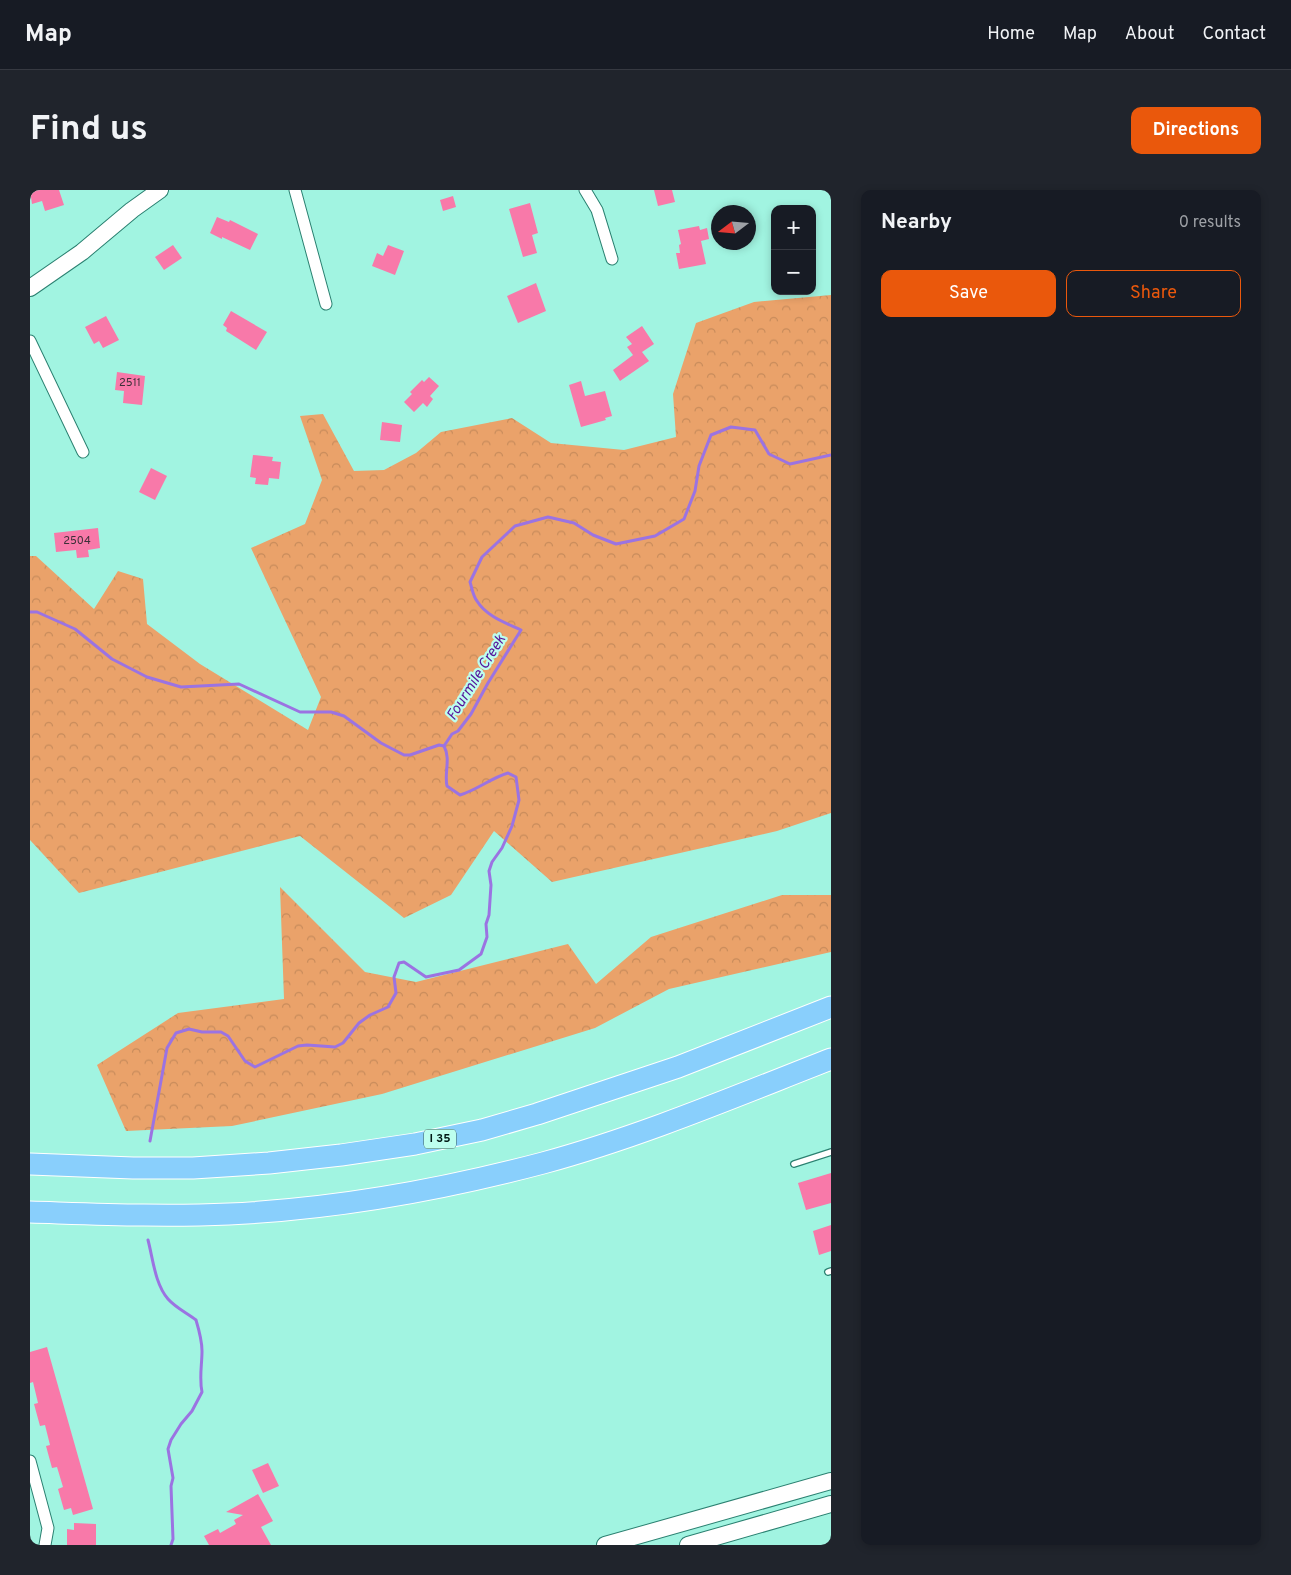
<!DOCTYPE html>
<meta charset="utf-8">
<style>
body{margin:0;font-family:Overpass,sans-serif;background:#20242c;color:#f1f3f6}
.controls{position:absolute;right:15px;top:15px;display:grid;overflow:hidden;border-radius:10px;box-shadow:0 2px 8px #0003}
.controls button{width:45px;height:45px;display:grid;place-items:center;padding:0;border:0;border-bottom:1px solid #363941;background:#171b24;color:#f1f3f6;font:25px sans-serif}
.compass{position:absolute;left:681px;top:15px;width:45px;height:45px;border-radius:50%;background:#171b24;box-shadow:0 2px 8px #0003;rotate:254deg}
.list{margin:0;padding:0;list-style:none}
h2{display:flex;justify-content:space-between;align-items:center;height:65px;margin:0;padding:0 20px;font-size:21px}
h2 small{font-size:16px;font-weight:400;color:#9ea1a6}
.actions{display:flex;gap:10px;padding:15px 20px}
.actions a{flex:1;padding:11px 0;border:1px solid #ea580c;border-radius:10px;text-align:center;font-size:18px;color:#ea580c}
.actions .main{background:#ea580c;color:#fff}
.map{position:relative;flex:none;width:801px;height:1355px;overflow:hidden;border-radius:10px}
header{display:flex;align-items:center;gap:30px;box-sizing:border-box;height:70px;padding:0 25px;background:#171b24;border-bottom:1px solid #363941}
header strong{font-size:24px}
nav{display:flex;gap:28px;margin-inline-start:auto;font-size:18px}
.intro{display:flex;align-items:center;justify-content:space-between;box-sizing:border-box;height:120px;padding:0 30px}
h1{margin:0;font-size:35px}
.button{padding:12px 22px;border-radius:10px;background:#ea580c;color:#fff;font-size:18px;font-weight:700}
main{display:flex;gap:30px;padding:0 30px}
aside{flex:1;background:#171b24;border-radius:10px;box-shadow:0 2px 8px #0003}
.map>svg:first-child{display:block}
</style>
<header>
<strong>Map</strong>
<nav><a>Home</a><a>Map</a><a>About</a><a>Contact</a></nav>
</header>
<div class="intro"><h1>Find us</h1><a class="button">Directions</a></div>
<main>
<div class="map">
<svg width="801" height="1355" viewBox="0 0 801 1355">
<defs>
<pattern id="forest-crowns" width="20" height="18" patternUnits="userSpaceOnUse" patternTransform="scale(1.25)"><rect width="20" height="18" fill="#eaa26a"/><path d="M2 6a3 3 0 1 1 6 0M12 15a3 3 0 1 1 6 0" fill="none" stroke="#c78b5b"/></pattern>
</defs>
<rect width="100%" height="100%" fill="#a1f4e1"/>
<g fill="url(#forest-crowns)">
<polygon points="801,105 801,623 747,641 522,692 464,641 421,705 374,728 270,646 49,703 0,650 0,366 6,366 64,419 88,381 113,389 117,434 170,474 278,540 291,507 221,358 275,334 292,290 270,226 293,224 324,281 354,280 386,263 411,242 482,228 521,253 594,260 646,247 643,204 666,133 724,112"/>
<polygon points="250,697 335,782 386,792 538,754 566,794 621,747 752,705 801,705 801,762 639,799 565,838 352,904 202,936 96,941 67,875 148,823 254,809"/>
</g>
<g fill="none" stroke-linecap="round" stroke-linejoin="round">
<g stroke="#9b73e2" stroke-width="3">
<polyline points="0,422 7,422 45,439 82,469 117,487 151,497 209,494 270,522 301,522 314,526 351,553 374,565 380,565 409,555 414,556"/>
<path d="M414,556L422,544L428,541L441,524L458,493L491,440C476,433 456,426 447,411C443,406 442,398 440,392L452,367L485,336L518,327L544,333L563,345L586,354L625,346L654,329L665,301L669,276L681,245L701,237L725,240L739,264L760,274L801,265"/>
<path d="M120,951L137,858L146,843L159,839L172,842H191L198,846L215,871L225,877L268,856L277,855L305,857L313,853L329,833L340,825L358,817L366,803L364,787L369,773L374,772L396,787L429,780L451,764L457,747L456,734L459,725L461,695L459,681L462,672L472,658L482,636L489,610L486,587L478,583C461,588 447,600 430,605L417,596C414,583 421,569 414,556"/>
<path d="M118,1050C123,1069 125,1094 138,1109C146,1118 157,1123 166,1130C169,1140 172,1150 172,1161C172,1175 169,1188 172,1202L162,1221L151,1234L141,1250L138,1259L143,1288L141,1296L143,1349L141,1355"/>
</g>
</g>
<g fill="#f879a9">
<polygon points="0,0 29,0 34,15 15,21 12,11 2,14"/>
<polygon points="624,0 642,0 645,12 628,16"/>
<polygon points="423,6 426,17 413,21 410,10"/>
<polygon points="500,13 508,43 502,45 507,63 493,67 479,19"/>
<polygon points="187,27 199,32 200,30 228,44 220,60 192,47 192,49 180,43"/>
<polygon points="669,36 670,40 677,38 679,49 671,51 676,74 649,79 646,63 650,63 649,55 651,54 648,40"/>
<polygon points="143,55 152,68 134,80 125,67"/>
<polygon points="358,55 374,61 365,85 342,76 347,63 353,66"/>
<polygon points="506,93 516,121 488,133 477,106"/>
<polygon points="201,121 237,142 226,160 196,141 197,138 193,135"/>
<polygon points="76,126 89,150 73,158 69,151 64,154 55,137"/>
<polygon points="612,136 624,154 612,162 619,171 590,191 583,180 603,165 597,157 602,154 596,147"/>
<polygon points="87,182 115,186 112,215 93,213 94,201 85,200"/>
<polygon points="399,187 409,196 400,206 403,209 397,217 393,213 384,222 374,212 382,204 380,202 392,190 394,192"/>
<polygon points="551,191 555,206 575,201 582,226 575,228 576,230 551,237 539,195"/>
<polygon points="352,232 372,235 370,252 350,250"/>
<polygon points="223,265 243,267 242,271 251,272 249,289 239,288 238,295 225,294 226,288 220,287"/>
<polygon points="121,278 137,286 125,310 109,302"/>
<polygon points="68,338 70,358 58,360 59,367 47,368 46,360 26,362 24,343"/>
<polygon points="801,983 801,1013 776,1020 768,993"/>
<polygon points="801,1035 801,1061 789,1065 783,1041"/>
<polygon points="17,1157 63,1319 43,1325 41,1318 34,1320 28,1299 33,1297 27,1277 22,1278 16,1256 20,1255 15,1235 10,1236 4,1214 8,1213 3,1192 0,1193 0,1162"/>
<polygon points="238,1273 249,1296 233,1303 222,1280"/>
<polygon points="228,1304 243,1331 231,1337 241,1355 179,1355 174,1346 188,1339 190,1343 206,1334 204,1330 213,1325 196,1322"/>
<polygon points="44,1333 66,1334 66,1355 37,1355 37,1339 44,1340"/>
</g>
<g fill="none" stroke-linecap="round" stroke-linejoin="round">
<defs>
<g id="lane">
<polyline points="764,974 801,962"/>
<polyline points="798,1082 801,1081"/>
</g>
<g id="street">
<polyline points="265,0 296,114"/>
<polyline points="555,0 567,20 582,69"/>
<polyline points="0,151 53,262"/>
<polyline points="0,1271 18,1338 15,1355"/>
</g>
<g id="secondary">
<polyline points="0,98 52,62 102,20 130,0"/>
<polyline points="575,1355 801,1291"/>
<polyline points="658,1355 801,1314"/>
</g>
<g id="highway">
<polyline points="0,974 103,978 163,978 239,973 311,965 385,954 452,940 507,924 648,877 801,817"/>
<path d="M0,1022C66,1024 132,1027 199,1024C304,1019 411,1000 513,973C612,946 706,906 801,869"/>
</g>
</defs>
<use href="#lane" stroke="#2b8171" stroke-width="8"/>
<use href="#street" stroke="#2b8171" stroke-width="13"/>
<use href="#secondary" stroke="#2b8171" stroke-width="18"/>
<use href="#highway" stroke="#fff" stroke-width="23"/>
<use href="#lane" stroke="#fff" stroke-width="5.5"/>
<use href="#street" stroke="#fff" stroke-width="11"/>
<use href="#secondary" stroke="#fff" stroke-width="16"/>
<use href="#highway" stroke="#89cffc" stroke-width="21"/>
</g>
<g text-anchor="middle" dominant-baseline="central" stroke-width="4.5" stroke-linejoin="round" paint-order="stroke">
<g font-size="11" fill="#3e3039">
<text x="100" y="193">2511</text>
<text x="47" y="351">2504</text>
</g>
<rect fill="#bdfeee" stroke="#395d55" stroke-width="1" x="394" y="939.5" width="32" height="19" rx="4"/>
<g font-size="12" font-weight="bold" fill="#001814">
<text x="410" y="949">I 35</text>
</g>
<g font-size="15" font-style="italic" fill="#55139a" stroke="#bdfeee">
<text transform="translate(447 488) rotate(-58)">Fourmile Creek</text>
</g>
</g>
</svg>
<div class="controls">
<button>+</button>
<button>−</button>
</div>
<svg class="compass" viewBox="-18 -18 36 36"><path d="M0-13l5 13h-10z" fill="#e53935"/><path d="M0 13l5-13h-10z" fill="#9ea1a6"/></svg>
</div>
<aside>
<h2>Nearby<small>0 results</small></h2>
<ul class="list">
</ul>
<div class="actions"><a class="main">Save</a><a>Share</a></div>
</aside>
</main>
